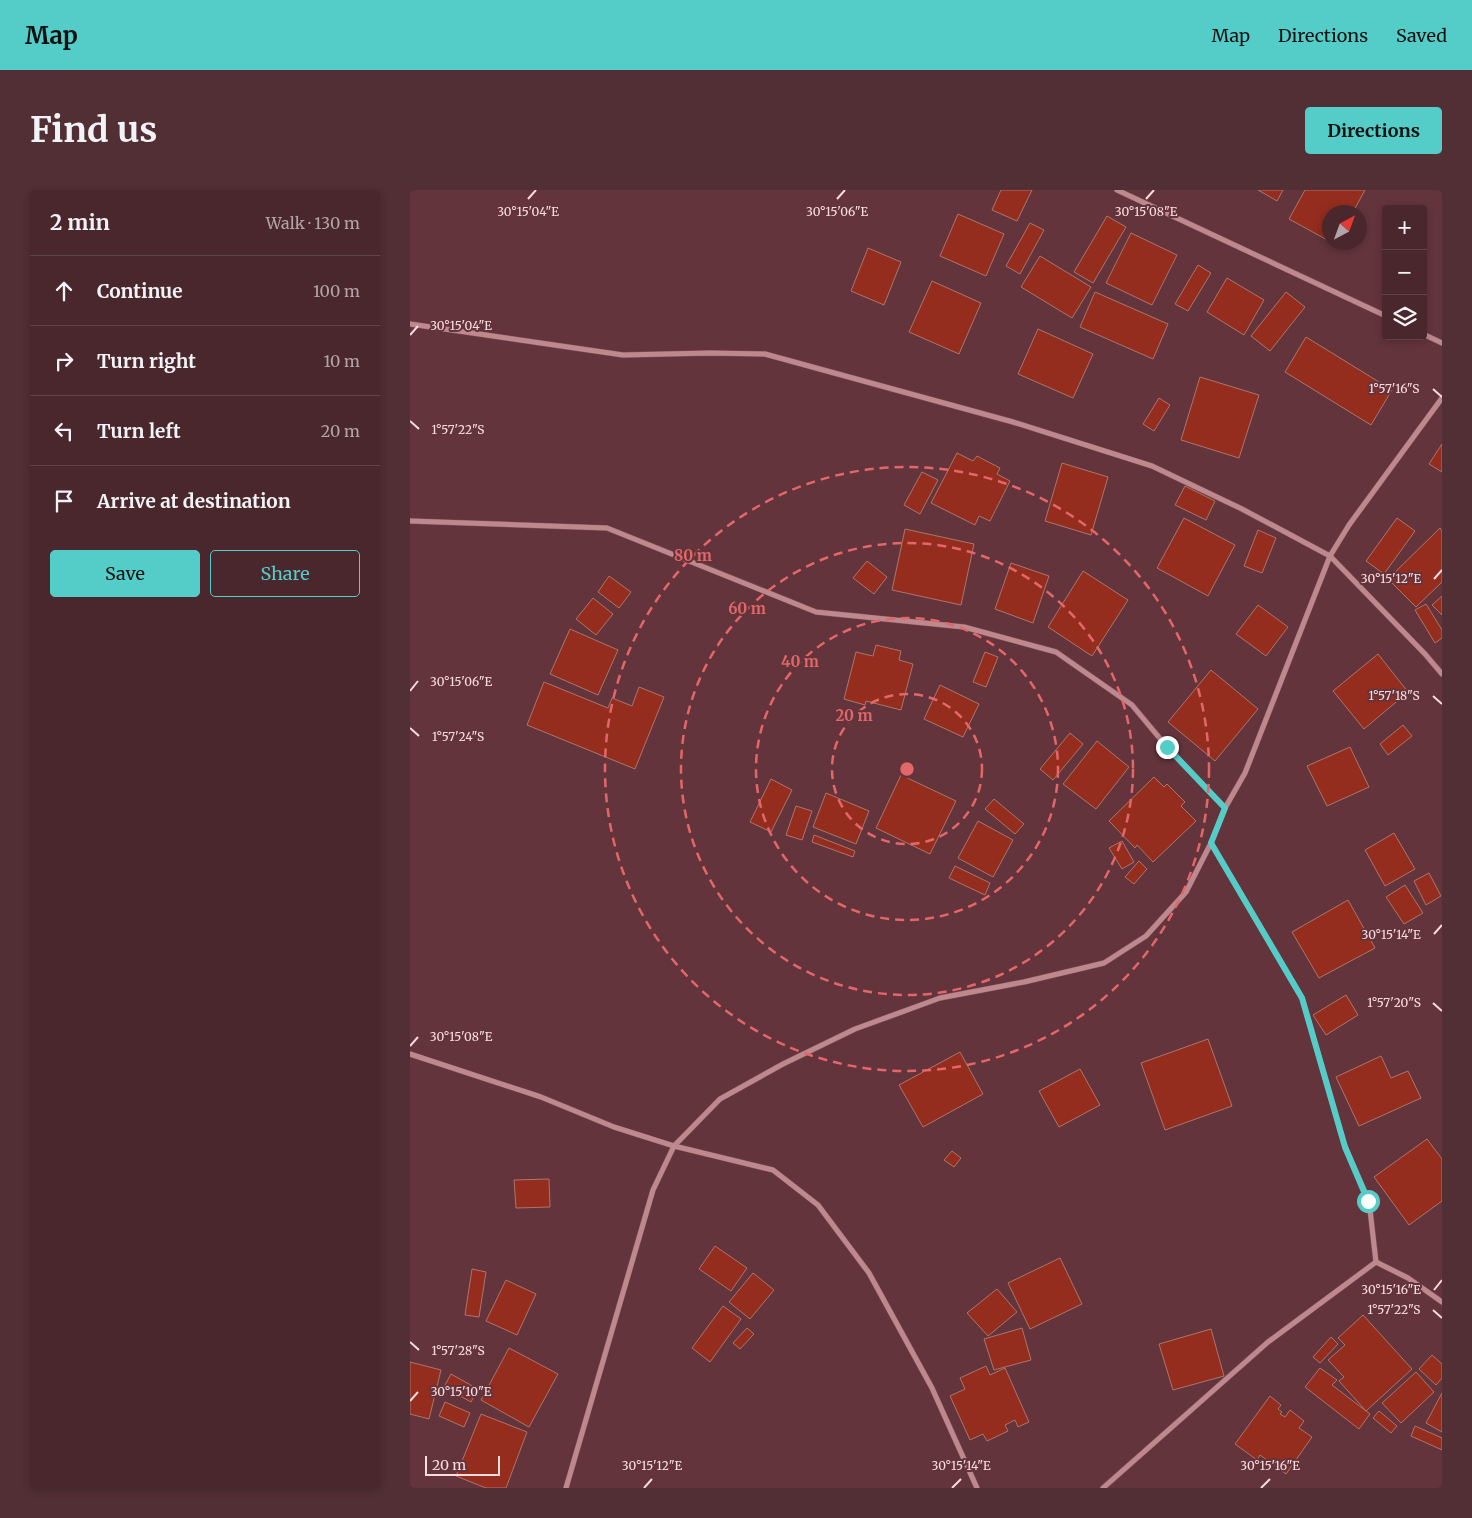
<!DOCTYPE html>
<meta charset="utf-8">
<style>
body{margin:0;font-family:Merriweather,serif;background:#512f34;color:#f1f3f6}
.controls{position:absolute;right:15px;top:15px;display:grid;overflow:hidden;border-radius:5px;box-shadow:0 2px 8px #0003}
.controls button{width:45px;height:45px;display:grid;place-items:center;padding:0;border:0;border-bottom:1px solid #614448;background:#4a272c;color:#f1f3f6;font:25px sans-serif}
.compass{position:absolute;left:912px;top:15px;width:45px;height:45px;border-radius:50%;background:#4a272c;box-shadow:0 2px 8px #0003;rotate:41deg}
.scale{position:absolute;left:15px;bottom:12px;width:75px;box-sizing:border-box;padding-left:5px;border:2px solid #fadcdf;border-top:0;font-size:14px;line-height:18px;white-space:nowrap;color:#fadcdf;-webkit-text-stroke:4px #63343b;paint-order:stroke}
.stop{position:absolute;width:15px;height:15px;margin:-11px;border:4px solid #54cdc8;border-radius:50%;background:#fff}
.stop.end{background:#54cdc8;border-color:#fff;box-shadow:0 1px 5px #0008}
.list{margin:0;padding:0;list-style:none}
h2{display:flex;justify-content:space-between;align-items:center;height:65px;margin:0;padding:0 20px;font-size:21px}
h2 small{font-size:16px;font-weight:400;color:#b2a5a9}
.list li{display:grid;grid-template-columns:32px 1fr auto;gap:15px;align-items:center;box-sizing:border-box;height:70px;padding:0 20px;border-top:1px solid #614448}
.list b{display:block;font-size:19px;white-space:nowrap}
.list em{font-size:16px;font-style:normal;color:#b2a5a9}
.actions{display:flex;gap:10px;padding:15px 20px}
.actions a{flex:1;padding:11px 0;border:1px solid #54cdc8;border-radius:5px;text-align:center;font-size:18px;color:#54cdc8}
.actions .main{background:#54cdc8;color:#111}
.icon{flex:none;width:28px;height:28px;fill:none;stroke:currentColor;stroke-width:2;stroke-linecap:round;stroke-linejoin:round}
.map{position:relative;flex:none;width:1032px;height:1298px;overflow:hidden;border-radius:5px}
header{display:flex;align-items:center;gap:30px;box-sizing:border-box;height:70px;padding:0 25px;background:#54cdc8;color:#111}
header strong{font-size:24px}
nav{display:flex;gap:28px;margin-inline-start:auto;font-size:18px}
.intro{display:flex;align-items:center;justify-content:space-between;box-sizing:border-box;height:120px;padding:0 30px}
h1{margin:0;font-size:35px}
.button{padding:12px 22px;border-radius:5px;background:#54cdc8;color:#111;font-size:18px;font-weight:700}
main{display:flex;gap:30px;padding:0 30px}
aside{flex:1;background:#4a272c;border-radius:5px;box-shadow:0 2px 8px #0003}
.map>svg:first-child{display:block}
</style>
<header>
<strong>Map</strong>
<nav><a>Map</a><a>Directions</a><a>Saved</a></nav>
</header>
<div class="intro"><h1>Find us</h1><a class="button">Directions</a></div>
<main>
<aside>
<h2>2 min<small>Walk · 130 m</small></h2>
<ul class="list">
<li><svg class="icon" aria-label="ahead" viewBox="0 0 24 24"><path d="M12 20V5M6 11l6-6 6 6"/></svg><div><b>Continue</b></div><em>100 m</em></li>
<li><svg class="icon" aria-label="right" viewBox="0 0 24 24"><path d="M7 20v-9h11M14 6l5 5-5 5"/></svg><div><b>Turn right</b></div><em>10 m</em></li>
<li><svg class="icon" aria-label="left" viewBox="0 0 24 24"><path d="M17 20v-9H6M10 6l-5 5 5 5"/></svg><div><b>Turn left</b></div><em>20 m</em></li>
<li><svg class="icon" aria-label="arrive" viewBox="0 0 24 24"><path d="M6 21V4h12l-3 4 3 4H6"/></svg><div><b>Arrive at destination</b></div></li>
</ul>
<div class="actions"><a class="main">Save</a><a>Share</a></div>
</aside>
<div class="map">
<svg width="1032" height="1298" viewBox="0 0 1032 1298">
<rect width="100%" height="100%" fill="#63343b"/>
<g fill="#952d1f" stroke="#aa766c">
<polygon points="591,0 622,0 607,31 582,20"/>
<polygon points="848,0 873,0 867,11"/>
<polygon points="895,0 955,0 943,22 919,22 919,51 879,29"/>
<polygon points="548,24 594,44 576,86 530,66"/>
<polygon points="697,26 716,37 683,93 664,82"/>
<polygon points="620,33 634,40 610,84 596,76"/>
<polygon points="721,43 767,65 742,115 696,93"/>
<polygon points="458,58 491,72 474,115 441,101"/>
<polygon points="630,66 681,97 662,128 611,97"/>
<polygon points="788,75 801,83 778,121 765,114"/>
<polygon points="817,88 854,110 834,145 797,122"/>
<polygon points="522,91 571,113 549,164 499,142"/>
<polygon points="685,102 758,134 743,169 670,137"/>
<polygon points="876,102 895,117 860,161 841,146"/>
<polygon points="628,139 683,164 663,208 608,184"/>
<polygon points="896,147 982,200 961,235 875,182"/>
<polygon points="790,187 849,205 829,268 771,250"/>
<polygon points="749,208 760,215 744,241 733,234"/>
<polygon points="1032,254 1032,282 1019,274"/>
<polygon points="547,263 563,271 567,266 590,278 587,284 600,291 580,331 569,326 565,335 521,313"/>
<polygon points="652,273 698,287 681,345 635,331"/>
<polygon points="512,282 528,290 510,324 494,315"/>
<polygon points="775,296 805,311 796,330 765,315"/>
<polygon points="774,328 825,355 798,406 747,378"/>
<polygon points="987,328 1005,341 974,384 956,371"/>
<polygon points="1030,338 1032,341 1032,392 1006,417 978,389"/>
<polygon points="495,339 564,354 551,415 482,400"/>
<polygon points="848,340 866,348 852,383 834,376"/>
<polygon points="457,371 477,387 464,404 443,388"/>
<polygon points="601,373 639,386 623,433 585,419"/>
<polygon points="673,381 718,410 682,466 638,437"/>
<polygon points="199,386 221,402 209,418 188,402"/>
<polygon points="1032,406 1032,425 1022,415"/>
<polygon points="183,408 203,424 186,445 166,429"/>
<polygon points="1016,414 1032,440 1032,448 1025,453 1005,420"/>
<polygon points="848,415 878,437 856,466 826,444"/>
<polygon points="160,439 208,460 188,505 140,484"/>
<polygon points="466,455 491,461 489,470 503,474 491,520 456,511 455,515 434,509 446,462 463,466"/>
<polygon points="575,462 588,467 576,497 563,492"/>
<polygon points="968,464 998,502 954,539 923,501"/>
<polygon points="801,480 848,519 805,571 758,532"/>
<polygon points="134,492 198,518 202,508 222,516 229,497 254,507 225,579 117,535"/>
<polygon points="530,495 569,514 553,547 514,529"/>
<polygon points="993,535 1002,546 978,565 970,554"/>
<polygon points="660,543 673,554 643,590 630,579"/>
<polygon points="687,551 719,577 686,619 653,594"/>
<polygon points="940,557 959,597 917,616 897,576"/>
<polygon points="491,585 546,611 520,664 466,638"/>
<polygon points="744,587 754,597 757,594 775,612 771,616 786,631 743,672 727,655 725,658 699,631"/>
<polygon points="361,589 382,600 361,642 340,632"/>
<polygon points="416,603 459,621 446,654 403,637"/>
<polygon points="584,609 614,634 605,644 575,619"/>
<polygon points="386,616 402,621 392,650 376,645"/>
<polygon points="568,631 603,650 583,687 548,668"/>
<polygon points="984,643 1005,679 975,696 955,660"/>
<polygon points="404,645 445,661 443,667 402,652"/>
<polygon points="712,651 724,672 712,679 699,658"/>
<polygon points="729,671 737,679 724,694 715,687"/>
<polygon points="545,676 580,693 575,705 539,688"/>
<polygon points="1019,683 1031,706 1016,715 1004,691"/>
<polygon points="995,695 1013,723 994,734 976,707"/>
<polygon points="938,710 965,758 909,788 882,742"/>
<polygon points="936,805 948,825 916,845 903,825"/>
<polygon points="798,849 822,916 755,940 731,873"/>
<polygon points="550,862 573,904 513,937 489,895"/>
<polygon points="971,866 981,888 998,881 1011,908 949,936 926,887"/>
<polygon points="670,879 690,915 649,937 629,901"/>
<polygon points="1017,949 1032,969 1032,1011 999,1035 964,987"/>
<polygon points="542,961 551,968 544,977 534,970"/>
<polygon points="139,989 140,1017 106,1018 104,990"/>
<polygon points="305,1056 337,1078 321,1101 289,1079"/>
<polygon points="650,1068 672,1114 620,1139 598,1093"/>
<polygon points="62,1079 76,1082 69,1127 55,1125"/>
<polygon points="343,1083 364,1100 340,1129 319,1112"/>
<polygon points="96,1090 126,1104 107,1145 76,1131"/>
<polygon points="587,1099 607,1122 578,1146 557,1123"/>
<polygon points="313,1116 331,1129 300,1172 282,1158"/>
<polygon points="953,1125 1002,1179 956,1221 929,1191 934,1187 918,1170 935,1155 928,1148"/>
<polygon points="337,1138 344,1144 330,1159 323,1153"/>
<polygon points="612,1138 621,1170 584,1180 574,1149"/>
<polygon points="801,1139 814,1186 763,1200 749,1154"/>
<polygon points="921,1147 928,1154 910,1173 903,1167"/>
<polygon points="99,1158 148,1184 119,1237 71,1210"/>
<polygon points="1022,1165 1032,1174 1032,1188 1026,1195 1009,1179"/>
<polygon points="0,1172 31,1180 19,1229 0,1224"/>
<polygon points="576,1176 580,1185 595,1178 619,1232 608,1237 605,1230 595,1235 598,1241 577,1251 573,1244 560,1250 540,1206 555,1199 550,1188"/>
<polygon points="910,1178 927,1190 922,1195 960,1224 949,1239 895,1197"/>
<polygon points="1006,1182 1024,1202 991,1233 972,1213"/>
<polygon points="41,1184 68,1199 61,1212 34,1197"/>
<polygon points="1032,1203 1032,1242 1016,1233"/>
<polygon points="860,1206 871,1215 868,1219 872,1222 870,1224 875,1227 880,1220 894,1231 889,1238 902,1247 876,1284 850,1265 847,1270 825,1254"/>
<polygon points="35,1212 60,1223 54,1237 29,1226"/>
<polygon points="969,1221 987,1236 981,1243 963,1228"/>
<polygon points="71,1224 117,1242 96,1298 76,1298 46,1286"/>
<polygon points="1005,1236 1032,1248 1032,1260 1001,1246"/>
</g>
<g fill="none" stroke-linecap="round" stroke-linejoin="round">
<defs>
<g id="street">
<polyline points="707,0 976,126"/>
<polyline points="0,134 213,165 300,163 355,164 603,232 742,276 832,319 920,366 1015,464 1032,484"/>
<polyline points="1013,144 1032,153"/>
<polyline points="0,331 197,338 406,422 554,437 646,462 722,515 757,557 815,618"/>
<polyline points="801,653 892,808 935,957 959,1011 966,1072 998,1088 1032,1112"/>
<polyline points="0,864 131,907 204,937 264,956 363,980 408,1015 459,1083 522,1198 567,1298"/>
<polyline points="156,1298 243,1000 264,956 310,909 373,874 445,839 530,808 614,792 694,773 736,746 776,702 801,653 815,618 835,583 920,366 939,335 1032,208"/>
<polyline points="693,1298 858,1152 966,1072"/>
</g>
</defs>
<use href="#street" stroke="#7c545b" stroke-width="6"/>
<use href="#street" stroke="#bf888f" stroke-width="5"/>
</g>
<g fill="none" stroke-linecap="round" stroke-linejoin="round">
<polyline stroke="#54cdc8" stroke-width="6" points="757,557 815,618 801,653 892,808 935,957 958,1011"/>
</g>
<path fill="none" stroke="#fadcdf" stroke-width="2" d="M118,9L126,0M427,9L435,0M736,9L744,0M0,145L8,136M1023,199L1032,207M0,231L9,239M1024,389L1032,380M0,501L8,491M1023,506L1032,514M0,538L9,546M1024,744L1032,735M1023,813L1032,821M0,856L8,847M1024,1100L1032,1090M1023,1120L1032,1128M0,1152L9,1160M0,1211L8,1202M234,1298L242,1289M542,1298L551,1289M851,1298L860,1289"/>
<g fill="none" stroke="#e36768" stroke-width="2.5" stroke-dasharray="9 6">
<circle cx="497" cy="579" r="75"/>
<circle cx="497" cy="579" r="151"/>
<circle cx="497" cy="579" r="226"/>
<circle cx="497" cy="579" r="302"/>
</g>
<g font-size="12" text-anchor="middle" fill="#fadcdf" stroke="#63343b" stroke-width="4" stroke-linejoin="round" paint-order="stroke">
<text x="118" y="26">30°15'04"E</text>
<text x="736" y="26">30°15'08"E</text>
<text x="427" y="26">30°15'06"E</text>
<text x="51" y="140">30°15'04"E</text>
<text x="984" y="203">1°57'16"S</text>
<text x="48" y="244">1°57'22"S</text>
<text x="981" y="393">30°15'12"E</text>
<text x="51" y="496">30°15'06"E</text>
<text x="984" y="510">1°57'18"S</text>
<text x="48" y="551">1°57'24"S</text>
<text x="981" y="749">30°15'14"E</text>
<text x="984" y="817">1°57'20"S</text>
<text x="51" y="851">30°15'08"E</text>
<text x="981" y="1104">30°15'16"E</text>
<text x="984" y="1124">1°57'22"S</text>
<text x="48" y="1165">1°57'28"S</text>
<text x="51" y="1206">30°15'10"E</text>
<text x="242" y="1280">30°15'12"E</text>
<text x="551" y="1280">30°15'14"E</text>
<text x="860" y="1280">30°15'16"E</text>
</g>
<circle cx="497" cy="579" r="8" fill="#e36768" stroke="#63343b" stroke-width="2.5"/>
<g font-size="15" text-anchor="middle" font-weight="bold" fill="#e36768" stroke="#63343b" stroke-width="4" stroke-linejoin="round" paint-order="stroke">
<text x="283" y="371">80 m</text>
<text x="337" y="424">60 m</text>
<text x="390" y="477">40 m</text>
<text x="444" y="531">20 m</text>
</g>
</svg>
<div class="controls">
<button>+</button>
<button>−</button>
<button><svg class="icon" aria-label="layers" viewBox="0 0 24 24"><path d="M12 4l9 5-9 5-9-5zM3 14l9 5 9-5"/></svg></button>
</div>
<svg class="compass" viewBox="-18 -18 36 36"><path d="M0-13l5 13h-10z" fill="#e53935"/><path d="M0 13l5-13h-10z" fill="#b2a5a9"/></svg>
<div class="scale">20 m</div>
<div class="stop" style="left:958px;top:1011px"></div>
<div class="stop end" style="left:757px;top:557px"></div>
</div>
</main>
